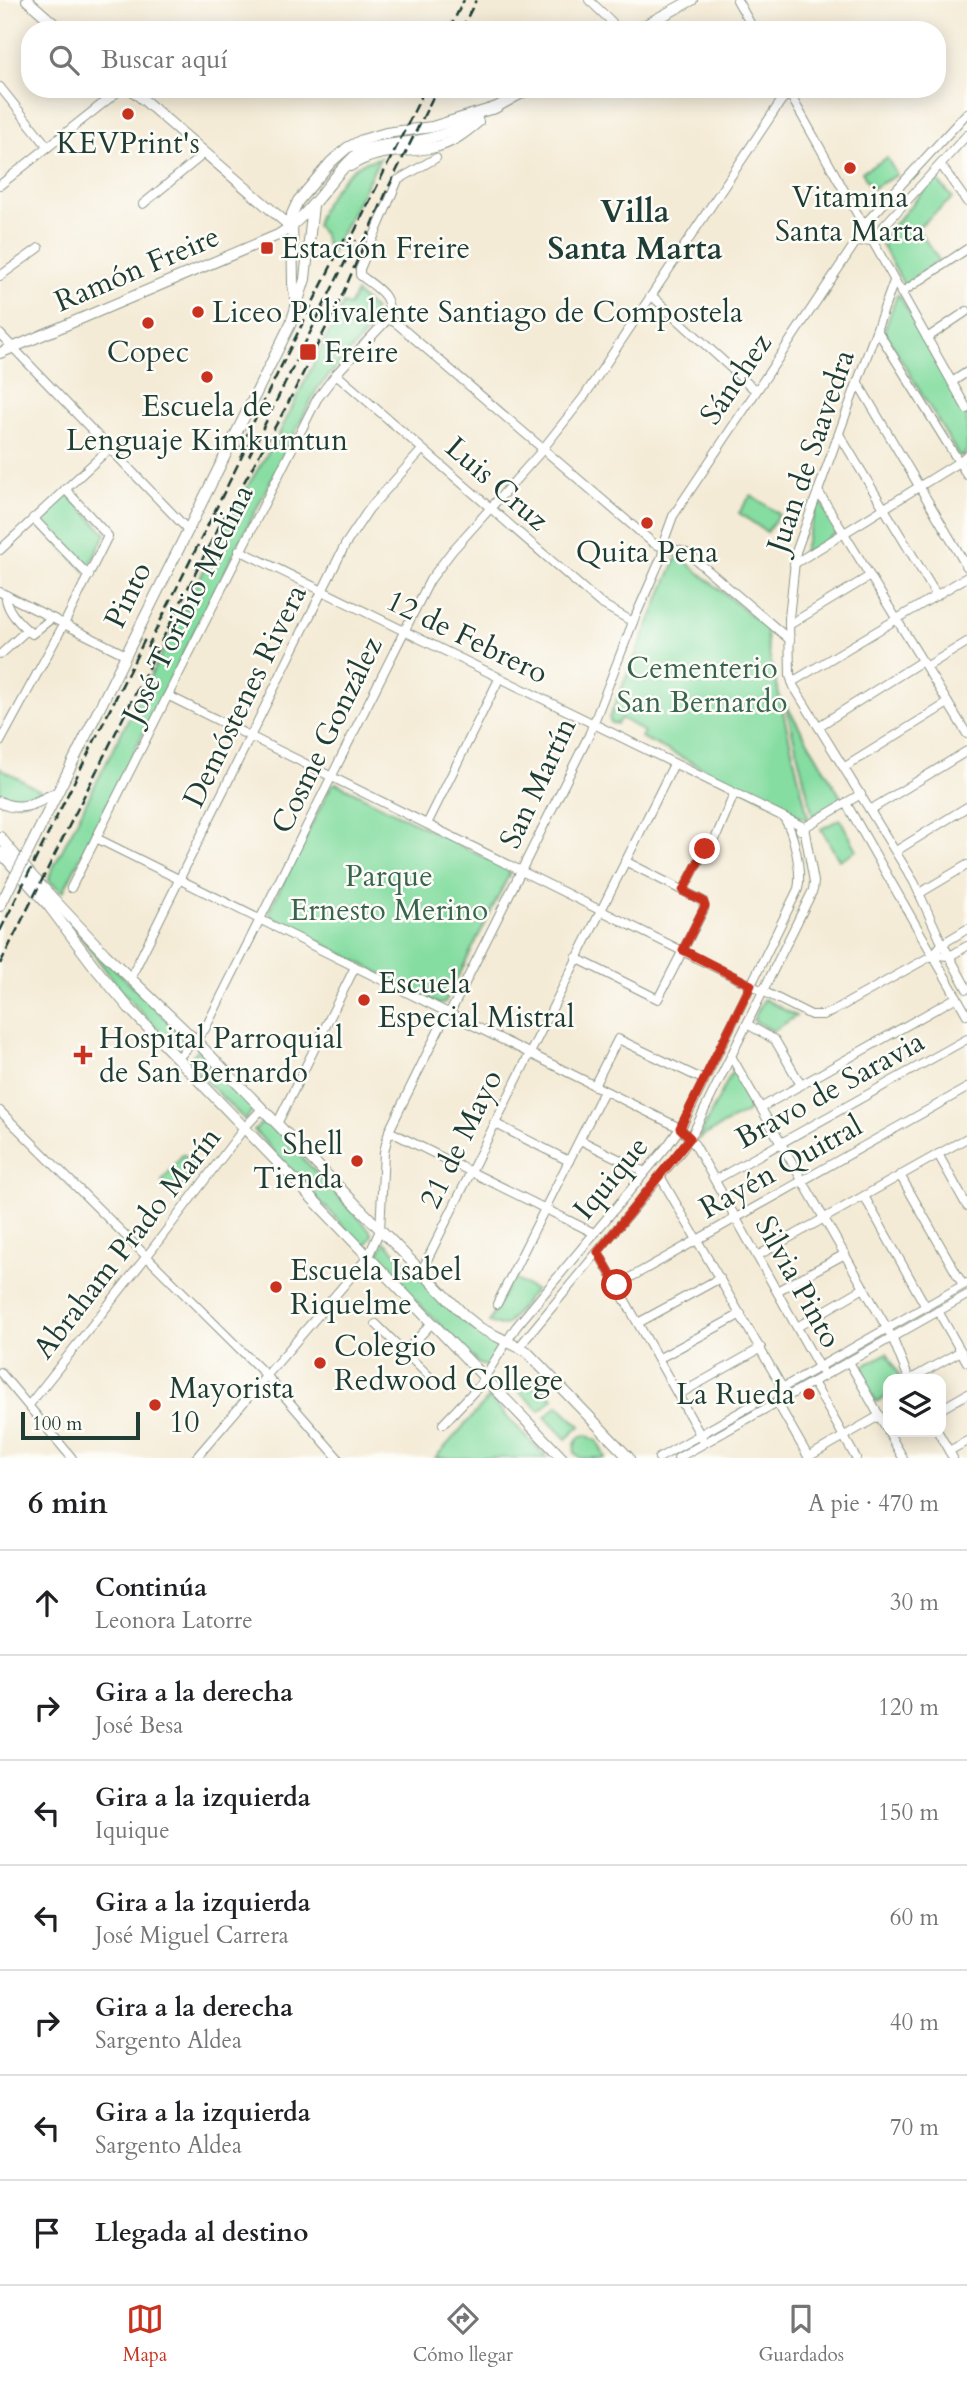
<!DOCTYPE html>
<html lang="es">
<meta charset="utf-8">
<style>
body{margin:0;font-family:Cardo,serif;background:#f2f2f2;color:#202124}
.controls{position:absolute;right:21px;bottom:21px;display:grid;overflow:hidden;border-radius:14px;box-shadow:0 4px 18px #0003}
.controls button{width:63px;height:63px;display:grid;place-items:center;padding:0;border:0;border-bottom:2px solid #e0e0e0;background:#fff;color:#202124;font:35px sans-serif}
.scale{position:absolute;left:21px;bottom:18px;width:119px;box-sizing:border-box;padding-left:7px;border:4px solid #1f3d34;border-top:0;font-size:19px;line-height:24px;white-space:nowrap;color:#1f3d34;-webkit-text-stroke:5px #fdfcf7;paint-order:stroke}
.stop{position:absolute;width:21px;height:21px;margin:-16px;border:5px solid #c8321e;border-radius:50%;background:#fff}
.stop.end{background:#c8321e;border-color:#fff;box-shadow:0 2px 7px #0008}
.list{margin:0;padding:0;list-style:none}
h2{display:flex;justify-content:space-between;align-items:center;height:91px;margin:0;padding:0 28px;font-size:30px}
h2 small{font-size:23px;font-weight:400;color:#757577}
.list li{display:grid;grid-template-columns:46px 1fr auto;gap:21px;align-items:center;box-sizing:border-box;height:105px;padding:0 28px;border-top:2px solid #e0e0e0}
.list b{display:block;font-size:26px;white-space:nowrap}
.list p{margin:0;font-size:23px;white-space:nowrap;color:#757577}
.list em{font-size:23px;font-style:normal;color:#757577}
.icon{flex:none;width:38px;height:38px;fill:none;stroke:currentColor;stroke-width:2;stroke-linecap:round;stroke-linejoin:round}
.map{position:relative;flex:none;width:967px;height:1458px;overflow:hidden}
.search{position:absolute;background:#fff;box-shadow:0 4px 18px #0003;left:21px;right:21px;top:21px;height:77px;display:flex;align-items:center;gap:18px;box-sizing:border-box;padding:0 24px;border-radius:28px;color:#757577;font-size:26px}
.sheet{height:826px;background:#fff}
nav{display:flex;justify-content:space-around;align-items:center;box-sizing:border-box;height:98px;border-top:2px solid #e0e0e0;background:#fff;font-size:19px;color:#757577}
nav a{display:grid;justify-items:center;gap:4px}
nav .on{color:#c8321e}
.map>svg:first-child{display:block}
</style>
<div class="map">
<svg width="967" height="1458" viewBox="0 0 967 1458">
<rect width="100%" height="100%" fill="#fdfcf7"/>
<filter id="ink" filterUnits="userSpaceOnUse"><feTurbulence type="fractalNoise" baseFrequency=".0143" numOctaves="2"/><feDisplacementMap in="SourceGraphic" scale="14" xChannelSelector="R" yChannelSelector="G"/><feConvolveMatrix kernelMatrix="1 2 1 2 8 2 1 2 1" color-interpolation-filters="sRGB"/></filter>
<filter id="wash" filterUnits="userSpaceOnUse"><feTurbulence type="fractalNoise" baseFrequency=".00686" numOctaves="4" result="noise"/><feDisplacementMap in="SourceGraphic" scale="28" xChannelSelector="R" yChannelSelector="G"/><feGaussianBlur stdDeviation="1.57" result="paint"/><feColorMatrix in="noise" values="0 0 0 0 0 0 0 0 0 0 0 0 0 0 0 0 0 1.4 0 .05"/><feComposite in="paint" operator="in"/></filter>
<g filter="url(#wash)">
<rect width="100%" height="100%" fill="#f4ebd6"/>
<g fill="#85dda1" stroke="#528d6a" stroke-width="2">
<path d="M380,158L330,256C325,243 327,234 316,226C320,205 343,173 363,163C368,161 374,160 380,158Z"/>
<polygon points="887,158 897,175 871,189 862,172"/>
<polygon points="935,178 953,198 917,228 939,260 904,285 880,241"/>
<polygon points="356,293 375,310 371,315 377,321 317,389 63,892 49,881 50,874 241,497 277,438 343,304 349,306"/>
<polygon points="897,295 899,295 967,413 967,450 963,456 959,456 884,331"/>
<polygon points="66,492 106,534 86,572 37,521"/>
<polygon points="751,495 779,514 767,532 739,513"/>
<polygon points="819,499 838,532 802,555"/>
<polygon points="679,556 766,628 767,645 809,821 641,737 644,732 621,718 617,724 611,723 609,718 676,559"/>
<polygon points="785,703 842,799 813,816"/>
<path d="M0,768L46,794C29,801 18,806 0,798Z"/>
<polygon points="336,783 509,870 509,875 445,1003 439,1004 270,916 269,911 331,786"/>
<polygon points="840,819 857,850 839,860 821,829"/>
<polygon points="75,929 189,1042 178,1052 123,993"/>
<polygon points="764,999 796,1016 773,1031 753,1020"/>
<polygon points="199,1048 255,1107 245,1120 187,1062"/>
<polygon points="734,1068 755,1107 698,1139"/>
<polygon points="266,1119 369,1229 372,1235 366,1246 361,1245 254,1130"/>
<polygon points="183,1154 198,1166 176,1193 162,1181"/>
<polygon points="385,1242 472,1329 502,1342 487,1366 479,1364 375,1260"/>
<polygon points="512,1278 535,1290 507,1324 500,1326 489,1322"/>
<polygon points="887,1353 901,1379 888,1379 888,1396 876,1402 858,1369"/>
<polygon points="531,1377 553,1398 540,1411 518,1390"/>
<polygon points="489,1398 547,1458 435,1458"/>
<polygon points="558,1405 580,1426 566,1439 545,1417"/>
<path d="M586,1435L598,1442L605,1458H580L575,1453C573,1444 577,1437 586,1435Z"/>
</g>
</g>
<g filter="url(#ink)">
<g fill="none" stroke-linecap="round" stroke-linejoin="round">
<defs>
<g id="minor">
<polyline points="589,0 612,22"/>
<polyline points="737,0 754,30"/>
<polyline points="0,87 48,147"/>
<polyline points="787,89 967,409"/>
<polyline points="941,165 967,202"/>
<polyline points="0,185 121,89"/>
<polyline points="143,204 205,153"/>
<polyline points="856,242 871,240 967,135"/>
<polyline points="0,276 39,248"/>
<polyline points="894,281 796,552 789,618 790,676 794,687 914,882 940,939 967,989"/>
<polyline points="901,293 967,249"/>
<polyline points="652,296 756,391"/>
<path d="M388,319L396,323L653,543C665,550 678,547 690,555L790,640"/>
<path d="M388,319C393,295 378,289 360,275V269L398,180L436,158"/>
<polyline points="877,330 967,475"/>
<polyline points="0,334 188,530"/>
<polyline points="927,338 967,311"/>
<polyline points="336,374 600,603 633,622"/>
<polyline points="952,382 967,372"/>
<polyline points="858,383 967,567"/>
<polyline points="839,434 937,596"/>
<polyline points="818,491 967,734"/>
<polyline points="33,518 89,576"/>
<polyline points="0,550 110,448"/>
<polyline points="239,550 804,827"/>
<polyline points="794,564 959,462 967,455"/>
<polyline points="0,592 126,655"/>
<path d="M6,595C5,610 21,625 32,634L52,618"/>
<polyline points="789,625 870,576"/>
<polyline points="1,654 27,630"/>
<polyline points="926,667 967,642"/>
<polyline points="792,682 967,577"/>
<polyline points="169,696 811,1015 823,1015 831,1012 933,955 942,944 967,929"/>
<polyline points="819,726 922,661"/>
<polyline points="0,742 64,624 108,536 65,489"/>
<polyline points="845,767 948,703"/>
<polyline points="846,803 967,1015"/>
<polyline points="870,810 967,751"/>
<polyline points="427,824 499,679"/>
<polyline points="800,830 861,794"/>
<polyline points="96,838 680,1128 695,1145 824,1376"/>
<polyline points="896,851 967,807"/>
<polyline points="71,888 317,399 336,374 388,319"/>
<polyline points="683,891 707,846 714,842 734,794"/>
<polyline points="920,893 967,865"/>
<polyline points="933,955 950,956 967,946"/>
<polyline points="576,958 658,999 704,909 703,901 625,861"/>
<polyline points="131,977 345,545 369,509 422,450"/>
<polyline points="747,1024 775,1040 801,1085"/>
<polyline points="731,1056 892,1337 909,1379"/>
<polyline points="178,1058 205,1029 430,580 452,551 538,455 583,398 781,101 789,93"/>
<polyline points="594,1086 618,1039 704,1080"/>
<polyline points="762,1107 957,997"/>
<polyline points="0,1111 266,1375 338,1458"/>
<polyline points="494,1123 569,1161"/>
<polyline points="277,1124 355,967"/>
<polyline points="389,1131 594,1233"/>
<polyline points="580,1140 645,1172"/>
<polyline points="938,1154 967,1206"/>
<polyline points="900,1175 963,1285"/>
<polyline points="660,1176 785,1392"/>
<polyline points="715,1180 967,1039"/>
<polyline points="864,1196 926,1307"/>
<polyline points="598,1252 702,1438"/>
<polyline points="757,1256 967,1138"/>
<polyline points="421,1272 674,764"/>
<polyline points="617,1285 967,1088"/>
<polyline points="777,1291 845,1254"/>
<polyline points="497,1304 604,1091"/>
<polyline points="938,1311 967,1362"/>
<polyline points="638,1323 720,1278"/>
<polyline points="376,1324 436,1383"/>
<polyline points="797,1327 864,1288"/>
<polyline points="519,1347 682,1150 694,1131 813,890 814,882 804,827"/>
<polyline points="405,1352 432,1323"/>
<polyline points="658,1359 741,1314"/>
<polyline points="849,1362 903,1458"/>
<polyline points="0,1372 72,1458"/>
<polyline points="911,1379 961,1351"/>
<polyline points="813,1382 856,1458"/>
<polyline points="678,1395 761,1348"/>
<polyline points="777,1402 809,1458"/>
<polyline points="29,1405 147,1256 245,1127 262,1109"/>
<polyline points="941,1409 967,1394"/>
<path d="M443,1424L479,1386L516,1327L668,1145L683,1124L798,889C802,872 794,832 784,818"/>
<polyline points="938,1432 953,1458"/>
<polyline points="949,1451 967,1441"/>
<polyline points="808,1457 879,1416"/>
<polyline points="196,1458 368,1257 380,1230 384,1152 389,1131 444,1019 453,1007 589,735 633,622 662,556 665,538 673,516 856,242 863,226 967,113"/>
<polyline points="659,1458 967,1283"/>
<polyline points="678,1458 967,1295"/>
</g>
<g id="major">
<polyline points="27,0 61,30"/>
<polyline points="636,30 692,0"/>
<polyline points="131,89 291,227"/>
<polyline points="493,109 529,89"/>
<path d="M358,151C382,143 406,144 430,138C447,134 462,126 477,118"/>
<path d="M350,166C379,147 403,154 435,147C452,143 465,133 478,122"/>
<polyline points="296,304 293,284 292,214 298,201 331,162 347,148 362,140 386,133 432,127 497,107"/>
<path d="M0,353L278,235C314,214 331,174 363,149"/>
<path d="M0,802C20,813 38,802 56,793"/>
<polyline points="0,837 32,876 105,954 196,1041 465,1316 480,1328 526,1351 629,1458"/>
<polyline points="0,852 48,905 97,970 129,1008 562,1458"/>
<polyline points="26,856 291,323 305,279 313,205"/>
<polyline points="0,906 13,880"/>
</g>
</defs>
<use href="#minor" stroke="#8a9485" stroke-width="10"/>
<use href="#major" stroke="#8a9485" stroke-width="12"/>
<use href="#minor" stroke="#fff" stroke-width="8"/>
<use href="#major" stroke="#fff" stroke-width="10"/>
<g stroke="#1f3d34" stroke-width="2.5" stroke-dasharray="10 5" stroke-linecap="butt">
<polyline points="449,30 464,0"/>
<polyline points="461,30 476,0"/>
<polyline points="347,247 425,89"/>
<polyline points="240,449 346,236"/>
<polyline points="249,456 356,240"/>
<polyline points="147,648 248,444"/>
<polyline points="0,931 146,637"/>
<polyline points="0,964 216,532 285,409 341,298 388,188 437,89"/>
</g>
<defs>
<polyline id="major-bridge" points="13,880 26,856"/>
</defs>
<use href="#major-bridge" stroke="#8a9485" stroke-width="12" stroke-linecap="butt"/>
<use href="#major-bridge" stroke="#fff" stroke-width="10"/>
</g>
</g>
<g fill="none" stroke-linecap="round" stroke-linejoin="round" filter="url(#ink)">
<polyline stroke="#c8321e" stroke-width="9" points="617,1285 598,1252 690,1138 680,1128 751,985 683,950 705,906 703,901 683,891 705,849"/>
</g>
<g fill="#c8321e" stroke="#fdfcf7" stroke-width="2.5">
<circle cx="128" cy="114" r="7"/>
<circle cx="850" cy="168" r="7"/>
<rect x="260" y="241" width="14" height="14" rx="3.5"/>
<circle cx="198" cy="312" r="7"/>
<circle cx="148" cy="323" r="7"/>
<rect x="299" y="343" width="18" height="18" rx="3.5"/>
<circle cx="207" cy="377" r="7"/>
<circle cx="647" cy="523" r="7"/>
<circle cx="364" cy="1000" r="7"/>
<path d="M79.5 1044.5h7v7h7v7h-7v7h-7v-7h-7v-7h7z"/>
<circle cx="357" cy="1161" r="7"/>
<circle cx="276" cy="1287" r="7"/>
<circle cx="320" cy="1363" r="7"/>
<circle cx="809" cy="1394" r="7"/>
<circle cx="155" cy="1405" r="7"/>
</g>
<g text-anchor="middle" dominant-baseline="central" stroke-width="5" stroke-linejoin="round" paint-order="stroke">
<g font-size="30" fill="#1f3d34" stroke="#fdfcf7" text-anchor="start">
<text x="128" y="143" text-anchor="middle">KEVPrint's</text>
<text x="850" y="197" text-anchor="middle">Vitamina<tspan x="850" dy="34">Santa Marta</tspan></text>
<text x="281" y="248">Estación Freire</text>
<text x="212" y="312">Liceo Polivalente Santiago de Compostela</text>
<text x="148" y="352" text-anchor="middle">Copec</text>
<text x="324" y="352">Freire</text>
<text x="207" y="406" text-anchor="middle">Escuela de<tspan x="207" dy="34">Lenguaje Kimkumtun</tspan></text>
<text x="647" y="552" text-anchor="middle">Quita Pena</text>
<text x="378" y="983">Escuela<tspan x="378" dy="34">Especial Mistral</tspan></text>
<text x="99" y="1038">Hospital Parroquial<tspan x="99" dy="34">de San Bernardo</tspan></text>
<text x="343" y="1144" text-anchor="end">Shell<tspan x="343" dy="34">Tienda</tspan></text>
<text x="290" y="1270">Escuela Isabel<tspan x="290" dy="34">Riquelme</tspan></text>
<text x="334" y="1346">Colegio<tspan x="334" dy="34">Redwood College</tspan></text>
<text x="169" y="1388">Mayorista<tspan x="169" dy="34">10</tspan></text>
<text x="795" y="1394" text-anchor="end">La Rueda</text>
</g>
<g font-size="30" fill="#1f3d34" stroke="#fdfcf7">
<text transform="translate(137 269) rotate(-23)">Ramón Freire</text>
<text transform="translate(736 379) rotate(-56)">Sánchez</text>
<text transform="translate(811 451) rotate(-71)">Juan de Saavedra</text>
<text transform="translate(497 484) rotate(41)">Luis Cruz</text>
<text transform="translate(128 595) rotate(-64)">Pinto</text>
<text transform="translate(188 604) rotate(-64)">José Toribio Medina</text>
<text transform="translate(467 637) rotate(26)">12 de Febrero</text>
<text transform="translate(245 696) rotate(-64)">Demóstenes Rivera</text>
<text transform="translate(327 735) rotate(-64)">Cosme González</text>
<text transform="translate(538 783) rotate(-65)">San Martín</text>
<text transform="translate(830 1090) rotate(-29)">Bravo de Saravia</text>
<text transform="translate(461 1139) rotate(-64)">21 de Mayo</text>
<text transform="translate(781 1167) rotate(-29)">Rayén Quitral</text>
<text transform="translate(611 1178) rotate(-50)">Iquique</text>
<text transform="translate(127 1243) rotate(-52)">Abraham Prado Marín</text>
<text transform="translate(798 1282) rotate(61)">Silvia Pinto</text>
</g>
<g font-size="30" fill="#38654f" stroke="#fdfcf7">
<text x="702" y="668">Cementerio<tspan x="702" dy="34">San Bernardo</tspan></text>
<text x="389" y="876">Parque<tspan x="389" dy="34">Ernesto Merino</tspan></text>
</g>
<g font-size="32" font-weight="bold" fill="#1f3d34" stroke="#fdfcf7">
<text x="635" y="212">Villa<tspan x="635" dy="37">Santa Marta</tspan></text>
</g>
</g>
</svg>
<div class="controls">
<button><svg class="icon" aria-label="layers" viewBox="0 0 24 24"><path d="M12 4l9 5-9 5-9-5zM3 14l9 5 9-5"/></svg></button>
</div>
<div class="scale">100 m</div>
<div class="stop" style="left:617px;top:1285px"></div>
<div class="stop end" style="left:705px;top:849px"></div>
<div class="search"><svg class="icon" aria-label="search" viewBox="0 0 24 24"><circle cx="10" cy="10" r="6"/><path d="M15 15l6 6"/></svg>Buscar aquí</div>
</div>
<section class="sheet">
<h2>6 min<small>A pie · 470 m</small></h2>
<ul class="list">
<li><svg class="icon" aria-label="ahead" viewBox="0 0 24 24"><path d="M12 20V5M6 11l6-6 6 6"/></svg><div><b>Continúa</b><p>Leonora Latorre</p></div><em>30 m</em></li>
<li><svg class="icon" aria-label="right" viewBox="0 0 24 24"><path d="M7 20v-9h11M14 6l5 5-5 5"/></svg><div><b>Gira a la derecha</b><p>José Besa</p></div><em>120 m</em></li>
<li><svg class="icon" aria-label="left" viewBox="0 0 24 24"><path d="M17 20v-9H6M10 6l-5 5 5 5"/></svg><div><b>Gira a la izquierda</b><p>Iquique</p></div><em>150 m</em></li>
<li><svg class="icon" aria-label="left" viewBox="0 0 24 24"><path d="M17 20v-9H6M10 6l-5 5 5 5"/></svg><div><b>Gira a la izquierda</b><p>José Miguel Carrera</p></div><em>60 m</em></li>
<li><svg class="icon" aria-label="right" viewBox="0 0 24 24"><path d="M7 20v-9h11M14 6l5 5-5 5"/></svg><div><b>Gira a la derecha</b><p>Sargento Aldea</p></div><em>40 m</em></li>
<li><svg class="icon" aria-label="left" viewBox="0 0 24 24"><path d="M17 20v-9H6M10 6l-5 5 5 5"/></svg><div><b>Gira a la izquierda</b><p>Sargento Aldea</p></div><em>70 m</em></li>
<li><svg class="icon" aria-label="arrive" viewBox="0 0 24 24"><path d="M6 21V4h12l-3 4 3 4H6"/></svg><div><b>Llegada al destino</b></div></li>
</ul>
</section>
<nav>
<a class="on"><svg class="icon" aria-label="map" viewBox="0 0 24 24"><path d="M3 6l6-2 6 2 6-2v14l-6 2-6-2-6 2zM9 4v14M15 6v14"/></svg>Mapa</a>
<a><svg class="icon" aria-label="directions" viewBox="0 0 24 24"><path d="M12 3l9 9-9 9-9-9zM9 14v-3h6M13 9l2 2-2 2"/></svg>Cómo llegar</a>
<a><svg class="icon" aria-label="saved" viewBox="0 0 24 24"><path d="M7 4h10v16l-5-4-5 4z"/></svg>Guardados</a>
</nav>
